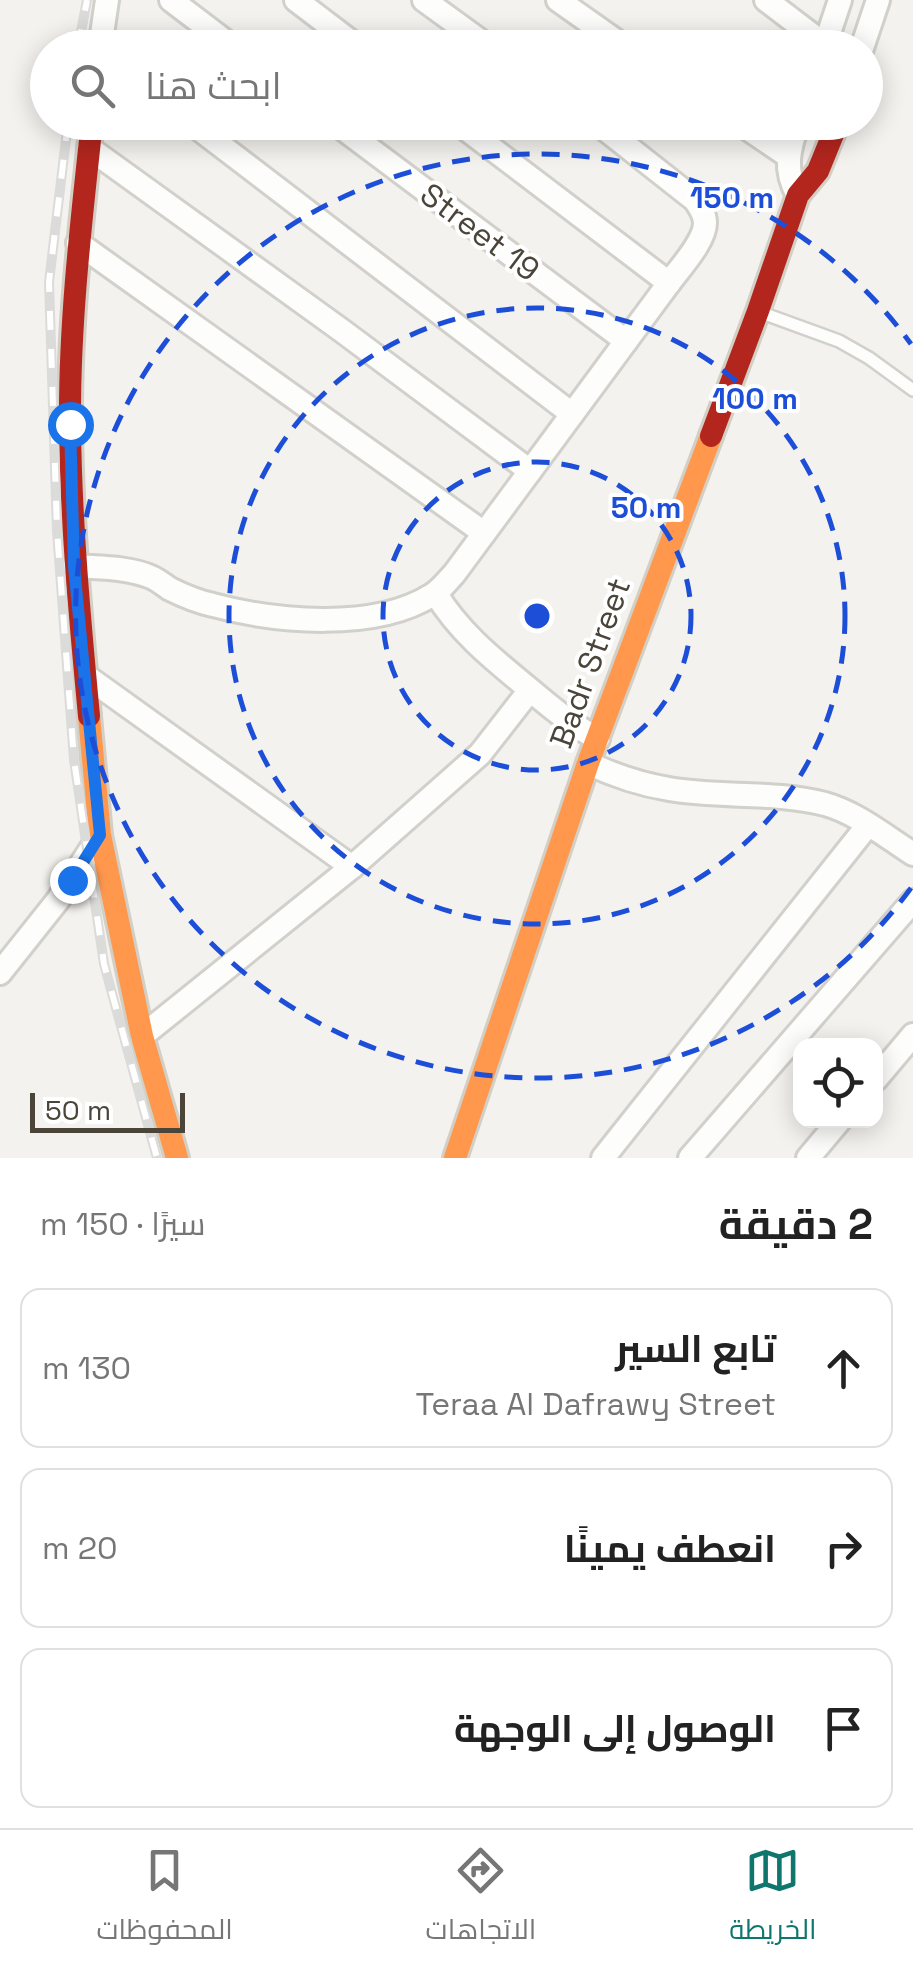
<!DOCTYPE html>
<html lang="ar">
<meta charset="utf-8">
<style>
body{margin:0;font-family:"Space Grotesk",Cairo,sans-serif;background:#f2f2f2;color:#222;direction:rtl}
.controls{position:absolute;right:30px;bottom:30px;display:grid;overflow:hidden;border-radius:20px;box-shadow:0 5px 25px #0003}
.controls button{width:90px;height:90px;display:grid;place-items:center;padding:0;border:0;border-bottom:2px solid #e0e0e0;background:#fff;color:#222;font:50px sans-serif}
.scale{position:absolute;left:30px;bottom:25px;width:155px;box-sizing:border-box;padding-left:10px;border:5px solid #4b4439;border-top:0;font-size:28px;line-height:35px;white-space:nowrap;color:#4b4439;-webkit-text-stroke:8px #fff;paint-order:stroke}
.stop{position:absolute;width:30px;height:30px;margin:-22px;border:8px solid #1a73e8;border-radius:50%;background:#fff}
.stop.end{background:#1a73e8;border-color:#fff;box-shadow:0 2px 10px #0008}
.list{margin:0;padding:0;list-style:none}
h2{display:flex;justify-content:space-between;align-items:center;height:130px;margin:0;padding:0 40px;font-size:42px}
h2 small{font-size:32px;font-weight:400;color:#767676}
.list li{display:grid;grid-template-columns:65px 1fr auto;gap:30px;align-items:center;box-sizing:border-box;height:160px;margin:0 20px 20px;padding:0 20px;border:2px solid #e0e0e0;border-radius:20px}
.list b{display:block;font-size:38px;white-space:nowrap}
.list p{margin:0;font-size:32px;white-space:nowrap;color:#767676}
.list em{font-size:32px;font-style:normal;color:#767676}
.icon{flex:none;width:55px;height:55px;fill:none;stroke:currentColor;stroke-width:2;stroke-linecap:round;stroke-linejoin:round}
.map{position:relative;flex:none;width:913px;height:1158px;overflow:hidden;direction:ltr}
.search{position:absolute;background:#fff;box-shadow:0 5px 25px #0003;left:30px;right:30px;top:30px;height:110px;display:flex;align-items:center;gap:25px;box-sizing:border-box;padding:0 35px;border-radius:55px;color:#767676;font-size:38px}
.sheet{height:670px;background:#fff}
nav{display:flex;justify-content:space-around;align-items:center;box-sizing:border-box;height:140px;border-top:2px solid #e0e0e0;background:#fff;font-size:28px;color:#767676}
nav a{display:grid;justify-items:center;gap:5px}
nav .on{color:#0f766e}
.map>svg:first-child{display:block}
</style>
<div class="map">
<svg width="913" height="1158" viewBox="0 0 913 1158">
<rect width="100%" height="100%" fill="#f4f2ee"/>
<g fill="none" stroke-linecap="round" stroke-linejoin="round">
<defs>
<polyline id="lane" points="762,313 839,341 869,358 913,390"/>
<g id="street">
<polyline points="171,0 234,48"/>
<polyline points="296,0 359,48"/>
<polyline points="424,0 490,48"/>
<polyline points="558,0 626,48"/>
<polyline points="766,0 825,45"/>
<polyline points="100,48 107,0"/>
<polyline points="824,48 840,0"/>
<polyline points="862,48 878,0"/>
<polyline points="190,122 572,414"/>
<polyline points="334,122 626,341"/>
<polyline points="457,122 669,283"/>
<polyline points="738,122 788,156"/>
<polyline points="89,148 341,330 530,471"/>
<path d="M798,195C783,170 789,149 798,122"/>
<polyline points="78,243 484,533"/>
<path d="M75,566C99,568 128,567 151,577C158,580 164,585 170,589C184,596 199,602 213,605C276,622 375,631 432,595C441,590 447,581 454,574L669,283C680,268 705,241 705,223C705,214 700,207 695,200L596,122"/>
<path d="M436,594C458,630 489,656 522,683C547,704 569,723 598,739"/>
<polyline points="86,676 352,867"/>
<path d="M588,763C615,776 639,784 669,789C720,798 774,791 825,804C857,813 885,836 913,854"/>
<polyline points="0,973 58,900 100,835"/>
<polyline points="142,1036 352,867 480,754 530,690"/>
<polyline points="876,1079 913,1035"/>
<polyline points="603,1158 868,825"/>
<polyline points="690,1158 913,901"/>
<polyline points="808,1158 840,1120"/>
</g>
<g id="slow">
<polyline points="89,716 100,835 142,1036 177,1158"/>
<polyline points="455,1158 588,763 711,436"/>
</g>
<g id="jam">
<polyline points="711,436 758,311 798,195 818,171 838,122"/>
<path d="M89,716C80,620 71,524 70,427C69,325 81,223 92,122"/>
</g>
</defs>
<use href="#lane" stroke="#d2d0cb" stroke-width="16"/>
<use href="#street" stroke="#d2d0cb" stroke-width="28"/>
<use href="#slow" stroke="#d3cfc5" stroke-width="28"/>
<use href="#jam" stroke="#d3cfc5" stroke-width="28"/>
<use href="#lane" stroke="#fdfdfc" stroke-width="11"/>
<use href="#street" stroke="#fdfdfc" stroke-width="22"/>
<use href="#slow" stroke="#ff974d" stroke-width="22"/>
<use href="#jam" stroke="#b3261e" stroke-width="22"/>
<defs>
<g id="rail">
<polyline points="78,48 87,0"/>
<polyline points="68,122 49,282 57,531 74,760 104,964 157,1158"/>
</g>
</defs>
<use href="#rail" stroke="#dbdbda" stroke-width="10"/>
<use href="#rail" stroke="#fff" stroke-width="6" stroke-dasharray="19" stroke-linecap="butt"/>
</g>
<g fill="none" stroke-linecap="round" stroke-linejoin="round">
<polyline stroke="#1a73e8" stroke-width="12" points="70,424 74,566 100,835 72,880"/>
</g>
<g fill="none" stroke="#1d4ed8" stroke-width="5" stroke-dasharray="18 12">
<circle cx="537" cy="616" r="154"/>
<circle cx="537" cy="616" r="308"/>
<path d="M911 888A462 462 0 1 1 911 344"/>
</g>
<g text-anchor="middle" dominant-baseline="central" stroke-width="8" stroke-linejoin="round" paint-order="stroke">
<g font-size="32" fill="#4b4439" stroke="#fff">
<text transform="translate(480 232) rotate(37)">Street 19</text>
<text transform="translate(590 663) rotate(-70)">Badr Street</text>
</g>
</g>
<circle cx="537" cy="616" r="15" fill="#1d4ed8" stroke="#fff" stroke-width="5"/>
<g font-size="30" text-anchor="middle" font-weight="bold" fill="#1d4ed8" stroke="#fff" stroke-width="8" stroke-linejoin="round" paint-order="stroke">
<text x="732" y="208">150 m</text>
<text x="755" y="409">100 m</text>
<text x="646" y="518">50 m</text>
</g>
</svg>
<div class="controls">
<button><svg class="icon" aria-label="locate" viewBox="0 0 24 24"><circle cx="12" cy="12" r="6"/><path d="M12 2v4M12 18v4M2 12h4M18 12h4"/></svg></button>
</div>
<div class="scale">50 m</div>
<div class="stop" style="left:70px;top:424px"></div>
<div class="stop end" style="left:72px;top:880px"></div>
<div class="search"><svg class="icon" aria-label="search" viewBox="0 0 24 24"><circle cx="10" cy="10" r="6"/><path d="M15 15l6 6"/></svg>ابحث هنا</div>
</div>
<section class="sheet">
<h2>2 دقيقة<small>سيرًا · 150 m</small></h2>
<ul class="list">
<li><svg class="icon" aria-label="ahead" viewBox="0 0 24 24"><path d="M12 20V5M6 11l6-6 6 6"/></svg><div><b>تابع السير</b><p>Teraa Al Dafrawy Street</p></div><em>130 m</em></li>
<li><svg class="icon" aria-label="right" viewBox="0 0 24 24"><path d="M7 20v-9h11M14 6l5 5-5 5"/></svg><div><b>انعطف يمينًا</b></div><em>20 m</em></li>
<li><svg class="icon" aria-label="arrive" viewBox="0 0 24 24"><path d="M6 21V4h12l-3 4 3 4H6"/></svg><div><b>الوصول إلى الوجهة</b></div></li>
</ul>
</section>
<nav>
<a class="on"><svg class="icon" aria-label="map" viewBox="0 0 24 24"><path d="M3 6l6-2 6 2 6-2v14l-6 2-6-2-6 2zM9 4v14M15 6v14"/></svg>الخريطة</a>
<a><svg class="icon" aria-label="directions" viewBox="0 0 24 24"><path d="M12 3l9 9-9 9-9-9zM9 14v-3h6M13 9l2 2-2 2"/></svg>الاتجاهات</a>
<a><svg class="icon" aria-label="saved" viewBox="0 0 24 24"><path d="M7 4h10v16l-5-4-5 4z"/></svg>المحفوظات</a>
</nav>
